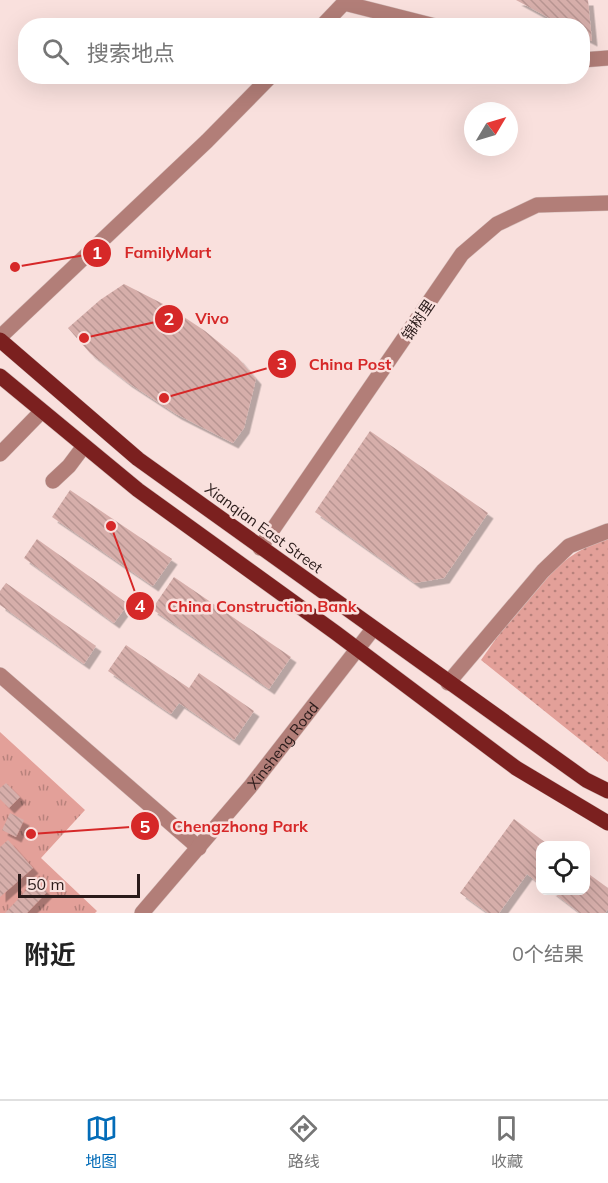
<!DOCTYPE html>
<html lang="zh">
<meta charset="utf-8">
<style>
body{margin:0;font-family:Mulish,"Noto Sans SC",sans-serif;background:#f2f2f2;color:#222}
.controls{position:absolute;right:18px;bottom:18px;display:grid;overflow:hidden;border-radius:12px;box-shadow:0 6px 24px #0002}
.controls button{width:54px;height:54px;display:grid;place-items:center;padding:0;border:0;border-bottom:2px solid #e0e0e0;background:#fff;color:#222;font:30px sans-serif}
.compass{position:absolute;left:464px;top:102px;width:54px;height:54px;border-radius:50%;background:#fff;box-shadow:0 6px 24px #0002;rotate:52deg}
.scale{position:absolute;left:18px;bottom:15px;width:122px;box-sizing:border-box;padding-left:6px;border:3px solid #2a1b1a;border-top:0;font-size:16px;line-height:21px;white-space:nowrap;color:#2a1b1a;-webkit-text-stroke:4px #f9e0dd;paint-order:stroke}
.list{margin:0;padding:0;list-style:none}
h2{display:flex;justify-content:space-between;align-items:center;height:78px;margin:0;padding:0 24px;font-size:26px}
h2 small{font-size:20px;font-weight:400;color:#767676}
.icon{flex:none;width:33px;height:33px;fill:none;stroke:currentColor;stroke-width:2;stroke-linecap:round;stroke-linejoin:round}
.map{position:relative;flex:none;width:608px;height:913px;overflow:hidden}
.search{position:absolute;background:#fff;box-shadow:0 6px 24px #0002;left:18px;right:18px;top:18px;height:66px;display:flex;align-items:center;gap:15px;box-sizing:border-box;padding:0 21px;border-radius:24px;color:#767676;font-size:22px}
.sheet{height:186px;background:#fff}
nav{display:flex;justify-content:space-around;align-items:center;box-sizing:border-box;height:84px;border-top:2px solid #e0e0e0;background:#fff;font-size:16px;color:#767676}
nav a{display:grid;justify-items:center;gap:3px}
nav .on{color:#036cb8}
.map>svg:first-child{display:block}
</style>
<div class="map">
<svg width="608" height="913" viewBox="0 0 608 913">
<defs>
<pattern id="grass-dots" width="8" height="8" patternUnits="userSpaceOnUse" patternTransform="scale(1.5)"><rect width="8" height="8" fill="#e3a099"/><path d="M2 2h.1M6 6h.1" fill="none" stroke="#b8827c" stroke-width="1.8" stroke-linecap="round"/></pattern>
<pattern id="park-tufts" width="24" height="20" patternUnits="userSpaceOnUse" patternTransform="scale(1.5)"><rect width="24" height="20" fill="#e3a099"/><path d="M3 7l-1-3M5 7V3M7 7l1-3M15 17l-1-3M17 17v-4M19 17l1-3" fill="none" stroke="#b8827c"/></pattern>
<pattern id="building-back-hatch" width="6" height="6" patternUnits="userSpaceOnUse" patternTransform="scale(1.5)"><rect width="6" height="6" fill="#d6aeaa"/><path d="M-1 5l2 2M0 0l6 6M5-1l2 2" fill="none" stroke="#b89592"/></pattern>
<filter id="shadow"><feDropShadow dx="5.5" dy="5.5" stdDeviation="0" flood-color="#0004"/></filter>
</defs>
<rect width="100%" height="100%" fill="#f9e0dd"/>
<path fill="url(#grass-dots)" d="M608,538V762L481,660C516,611 548,558 608,538Z"/>
<polygon fill="url(#park-tufts)" points="0,732 85,810 41,858 97,911 95,913 0,913"/>
<g fill="url(#building-back-hatch)" filter="url(#shadow)">
<polygon points="516,0 588,0 592,41 582,36 582,26 564,26"/>
<polygon points="124,284 169,307 205,331 238,358 256,379 244,428 233,443 176,414 127,382 90,353 68,328 100,300"/>
<polygon points="370,431 488,513 444,578 415,583 315,512"/>
<polygon points="70,490 172,559 153,586 52,517"/>
<polygon points="37,539 128,604 114,623 24,558"/>
<polygon points="174,577 291,657 269,689 152,609"/>
<polygon points="6,583 96,646 84,664 0,605 0,591"/>
<polygon points="126,645 189,688 199,673 254,711 234,740 179,703 171,714 108,671"/>
<polygon points="6,783 20,797 9,808 0,799 0,788"/>
<polygon points="10,813 24,820 16,837 2,830"/>
<polygon points="514,819 550,846 540,846 540,884 527,874 499,913 488,913 460,893"/>
<polygon points="8,840 33,868 0,897 0,847"/>
<polygon points="586,872 608,888 608,909 605,913 580,913 550,890 586,890"/>
<polygon points="35,881 47,892 27,913 5,913"/>
</g>
<g fill="none" stroke-linecap="round" stroke-linejoin="round">
<defs>
<g id="minor">
<polyline points="322,26 344,3 435,26"/>
<polyline points="582,60 608,58"/>
<polyline points="0,337 207,141 271,76"/>
<polyline points="0,454 41,412"/>
<polyline points="53,481 69,466 84,446"/>
<polyline points="260,548 462,254 497,224 537,205 608,203"/>
<polyline points="0,675 199,848"/>
<polyline points="448,683 543,571 569,546 608,531"/>
<path id="s1" d="M142,913L250,787L373,629"/>
</g>
<g id="major">
<polyline points="0,340 138,459 586,780 608,791"/>
<polyline points="0,376 138,490 336,633 516,768 608,823"/>
</g>
</defs>
<use href="#minor" stroke="#d4bdba" stroke-width="16"/>
<use href="#major" stroke="#d4bdba" stroke-width="16"/>
<use href="#minor" stroke="#b27e78" stroke-width="15"/>
<use href="#major" stroke="#7b201f" stroke-width="15"/>
</g>
<g text-anchor="middle" dominant-baseline="central" stroke-width="5" stroke-linejoin="round" paint-order="stroke">
<g font-size="15" fill="#2a1b1a" stroke="#f9e0dd">
<text transform="translate(418 320) rotate(-56)">锦树里</text>
<text transform="translate(264 528) rotate(36)">Xianqian East Street</text>
<text stroke="none"><textPath href="#s1" startOffset="219">Xinsheng Road</textPath></text>
</g>
</g>
<path fill="none" stroke="#d62828" stroke-width="2" d="M15 267L97 253M84 338L169 319M164 398L282 364M111 526L140 606M31 834L145 826"/>
<g fill="#d62828" stroke="#f9e0dd" stroke-width="2">
<circle cx="15" cy="267" r="6"/>
<circle cx="84" cy="338" r="6"/>
<circle cx="164" cy="398" r="6"/>
<circle cx="111" cy="526" r="6"/>
<circle cx="31" cy="834" r="6"/>
<circle cx="97" cy="253" r="15"/>
<circle cx="169" cy="319" r="15"/>
<circle cx="282" cy="364" r="15"/>
<circle cx="140" cy="606" r="15"/>
<circle cx="145" cy="826" r="15"/>
</g>
<g font-size="18" text-anchor="middle" font-weight="bold" fill="#fff">
<text x="97" y="259">1</text>
<text x="169" y="325">2</text>
<text x="282" y="370">3</text>
<text x="140" y="612">4</text>
<text x="145" y="833">5</text>
</g>
<g font-size="16" text-anchor="middle" font-weight="bold" fill="#d62828" stroke="#f9e0dd" stroke-width="5" stroke-linejoin="round" paint-order="stroke">
<text x="168" y="258">FamilyMart</text>
<text x="212" y="324">Vivo</text>
<text x="350" y="370">China Post</text>
<text x="262" y="612">China Construction Bank</text>
<text x="240" y="832">Chengzhong Park</text>
</g>
</svg>
<div class="controls">
<button><svg class="icon" aria-label="locate" viewBox="0 0 24 24"><circle cx="12" cy="12" r="6"/><path d="M12 2v4M12 18v4M2 12h4M18 12h4"/></svg></button>
</div>
<svg class="compass" viewBox="-18 -18 36 36"><path d="M0-13l5 13h-10z" fill="#e53935"/><path d="M0 13l5-13h-10z" fill="#767676"/></svg>
<div class="scale">50 m</div>
<div class="search"><svg class="icon" aria-label="search" viewBox="0 0 24 24"><circle cx="10" cy="10" r="6"/><path d="M15 15l6 6"/></svg>搜索地点</div>
</div>
<section class="sheet">
<h2>附近<small>0个结果</small></h2>
<ul class="list">
</ul>
</section>
<nav>
<a class="on"><svg class="icon" aria-label="map" viewBox="0 0 24 24"><path d="M3 6l6-2 6 2 6-2v14l-6 2-6-2-6 2zM9 4v14M15 6v14"/></svg>地图</a>
<a><svg class="icon" aria-label="directions" viewBox="0 0 24 24"><path d="M12 3l9 9-9 9-9-9zM9 14v-3h6M13 9l2 2-2 2"/></svg>路线</a>
<a><svg class="icon" aria-label="saved" viewBox="0 0 24 24"><path d="M7 4h10v16l-5-4-5 4z"/></svg>收藏</a>
</nav>
